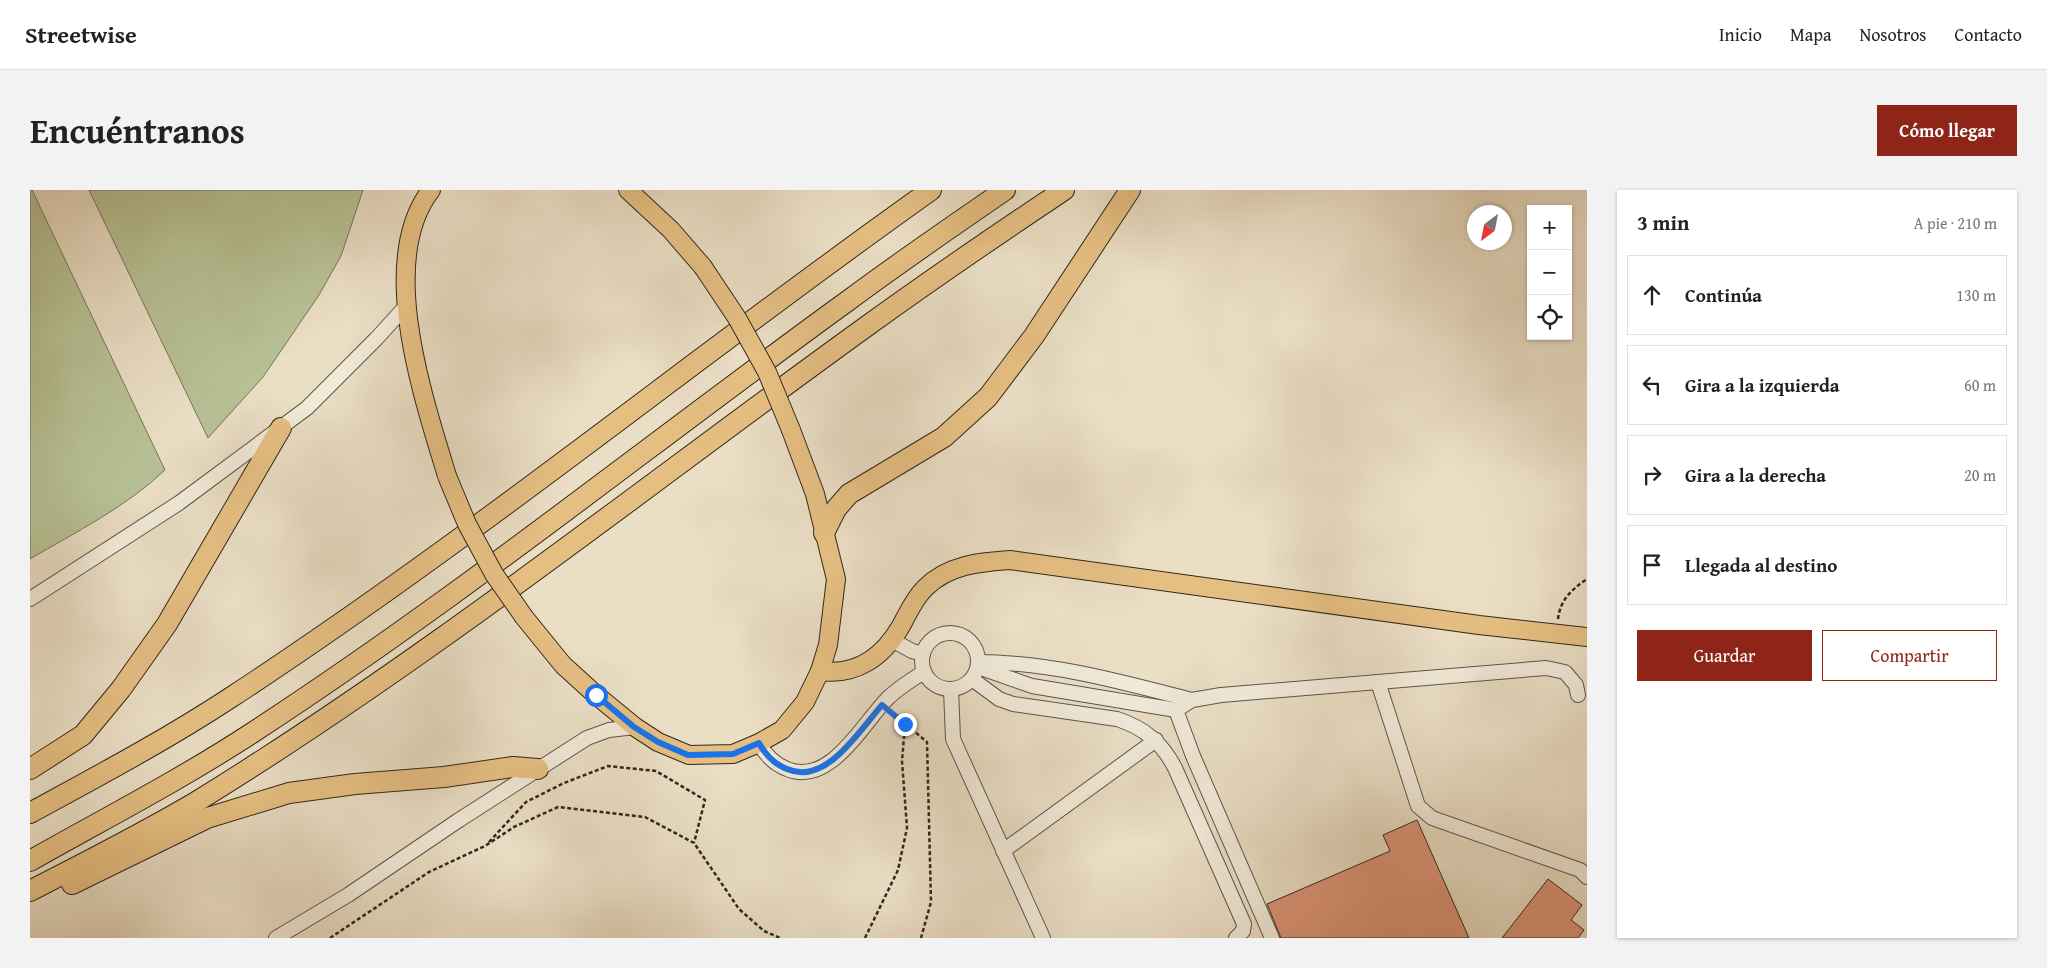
<!DOCTYPE html>
<html lang="es">
<meta charset="utf-8">
<style>
body{margin:0;font-family:"Gentium Book Plus",serif;background:#f2f2f2;color:#222}
.controls{position:absolute;right:15px;top:15px;display:grid;overflow:hidden;border-radius:0px;box-shadow:0 1px 4px #0004}
.controls button{width:45px;height:45px;display:grid;place-items:center;padding:0;border:0;border-bottom:1px solid #e0e0e0;background:#fff;color:#222;font:25px sans-serif}
.compass{position:absolute;left:1437px;top:15px;width:45px;height:45px;border-radius:50%;background:#fff;box-shadow:0 1px 4px #0004;rotate:212deg}
.stop{position:absolute;width:15px;height:15px;margin:-11px;border:4px solid #1a73e8;border-radius:50%;background:#fff}
.stop.end{background:#1a73e8;border-color:#fff;box-shadow:0 1px 5px #0008}
.list{margin:0;padding:0;list-style:none}
h2{display:flex;justify-content:space-between;align-items:center;height:65px;margin:0;padding:0 20px;font-size:21px}
h2 small{font-size:16px;font-weight:400;color:#767676}
.list li{display:grid;grid-template-columns:32px 1fr auto;gap:15px;align-items:center;box-sizing:border-box;height:80px;margin:0 10px 10px;padding:0 10px;border:1px solid #e0e0e0;border-radius:0px}
.list b{display:block;font-size:19px;white-space:nowrap}
.list em{font-size:16px;font-style:normal;color:#767676}
.actions{display:flex;gap:10px;padding:15px 20px}
.actions a{flex:1;padding:11px 0;border:1px solid #8f2418;border-radius:0px;text-align:center;font-size:18px;color:#8f2418}
.actions .main{background:#8f2418;color:#fff}
.icon{flex:none;width:28px;height:28px;fill:none;stroke:currentColor;stroke-width:2;stroke-linecap:round;stroke-linejoin:round}
.map{position:relative;flex:none;width:1557px;height:748px;overflow:hidden;border-radius:0px}
header{display:flex;align-items:center;gap:30px;box-sizing:border-box;height:70px;padding:0 25px;background:#fff;border-bottom:1px solid #e0e0e0}
header strong{font-size:24px}
nav{display:flex;gap:28px;margin-inline-start:auto;font-size:18px}
.intro{display:flex;align-items:center;justify-content:space-between;box-sizing:border-box;height:120px;padding:0 30px}
h1{margin:0;font-size:35px}
.button{padding:12px 22px;border-radius:0px;background:#8f2418;color:#fff;font-size:18px;font-weight:700}
main{display:flex;gap:30px;padding:0 30px}
aside{flex:1;background:#fff;border-radius:0px;box-shadow:0 1px 4px #0004}
.map>svg:first-child{display:block}
</style>
<header>
<strong>Streetwise</strong>
<nav><a>Inicio</a><a>Mapa</a><a>Nosotros</a><a>Contacto</a></nav>
</header>
<div class="intro"><h1>Encuéntranos</h1><a class="button">Cómo llegar</a></div>
<main>
<div class="map">
<svg width="1557" height="748" viewBox="0 0 1557 748">
<rect width="100%" height="100%" fill="#eadec5"/>
<filter id="stains"><feTurbulence type="fractalNoise" baseFrequency=".004" numOctaves="4"/><feColorMatrix values="0 0 0 0 .2 0 0 0 0 .09 0 0 0 0 .02 0 0 0 .5 -.17"/></filter>
<radialGradient id="worn" r=".72"><stop offset=".6" stop-color="#630" stop-opacity="0"/><stop offset="1" stop-color="#630" stop-opacity=".3"/></radialGradient>
<g fill="#b7c195" stroke="#747459">
<path d="M0,0H2L135,280C96,317 46,342 0,369Z"/>
<polygon points="59,0 333,0 311,66 289,105 233,187 178,248"/>
</g>
<g fill="#dc9477" stroke="#30271d">
<polygon points="1387,630 1439,748 1251,748 1237,714 1360,661 1353,645"/>
<polygon points="1518,689 1552,715 1541,730 1554,740 1548,748 1472,748"/>
</g>
<g fill="none" stroke-linecap="round" stroke-linejoin="round">
<defs>
<g id="minor">
<polyline points="0,409 149,313 277,218 347,148 376,116"/>
<circle cx="920" cy="471" r="28"/>
<polyline points="862,450 882,461 893,464"/>
<path d="M948,472C1021,472 1092,492 1162,510"/>
<polyline points="948,477 1002,496 1146,520 1162,510 1191,505 1348,492 1388,616 1402,628 1550,680 1557,687"/>
<path d="M942,489L969,509L983,514L1087,529C1115,538 1132,553 1145,578L1214,734L1213,741L1206,748"/>
<polyline points="1348,492 1516,478 1535,482 1546,495 1548,505"/>
<polyline points="921,499 923,549 1013,748"/>
<polyline points="1146,520 1163,566 1242,748"/>
<path d="M729,553C736,566 744,574 757,579C799,597 832,535 857,509C868,498 881,490 894,482"/>
<polyline points="973,661 1126,550"/>
<polyline points="246,748 318,705 429,630 557,548 579,540 605,537"/>
</g>
<g id="major">
<path d="M401,0C346,71 394,209 417,286"/>
<polyline points="598,0 641,40 673,77"/>
<polyline points="494,427 533,475 566,505 605,537 628,552 659,565 703,564 729,553 752,540 775,512 790,481 798,455 806,389 785,304 761,240"/>
<path d="M790,481C826,486 853,467 871,436C878,423 884,409 895,398C918,375 949,372 980,370L1449,435L1557,447"/>
</g>
<g id="highway">
<polyline points="794,343 806,319 819,304 914,247 958,207 1004,146 1100,0"/>
<polyline points="0,579 53,545 91,499 137,434 251,238"/>
<path d="M0,623C68,586 136,550 200,508C442,350 665,167 901,0"/>
<path d="M0,671C74,629 150,590 222,543C428,409 620,254 819,110C870,72 923,36 975,0"/>
<polyline points="42,694 177,628 259,603 325,594 414,587 483,577 508,579"/>
<path d="M0,701C56,672 112,644 166,612C400,468 615,296 837,136C902,89 968,44 1034,0"/>
</g>
</defs>
<use href="#minor" stroke="#5e5547" stroke-width="16"/>
<use href="#major" stroke="#30271d" stroke-width="20"/>
<use href="#highway" stroke="#30271d" stroke-width="22"/>
<g stroke="#30271d" stroke-width="2.5" stroke-dasharray="4 2.5" stroke-linecap="butt">
<path d="M1528,429C1530,410 1542,399 1557,389"/>
<polyline points="861,522 897,552 901,712 891,748"/>
<polyline points="459,652 496,612 534,593 578,576 626,581 675,610 664,653"/>
<polyline points="300,748 399,682 455,656 484,637 528,617 615,627 664,653 709,719 734,741 750,748"/>
<polyline points="835,748 868,680 877,638 872,571 875,534"/>
</g>
<use href="#minor" stroke="#f1ead9" stroke-width="14"/>
<use href="#major" stroke="#e5bf82" stroke-width="18"/>
<use href="#highway" stroke="#e5bf82" stroke-width="20"/>
<defs>
<g id="major-bridge">
<polyline points="673,77 707,128 737,182 761,240"/>
<polyline points="417,286 437,334 464,384 494,427"/>
</g>
</defs>
<use href="#major-bridge" stroke="#30271d" stroke-width="20" stroke-linecap="butt"/>
<use href="#major-bridge" stroke="#e5bf82" stroke-width="18"/>
</g>
<g fill="none" stroke-linecap="round" stroke-linejoin="round">
<path stroke="#1a73e8" stroke-width="6" d="M566,505L604,537L628,552L658,565L703,564L729,553C736,566 744,574 757,579C796,596 829,541 852,515L875,534"/>
</g>
<rect width="100%" height="100%" filter="url(#stains)"/>
<rect width="100%" height="100%" fill="url(#worn)"/>
</svg>
<div class="controls">
<button>+</button>
<button>−</button>
<button><svg class="icon" aria-label="locate" viewBox="0 0 24 24"><circle cx="12" cy="12" r="6"/><path d="M12 2v4M12 18v4M2 12h4M18 12h4"/></svg></button>
</div>
<svg class="compass" viewBox="-18 -18 36 36"><path d="M0-13l5 13h-10z" fill="#e53935"/><path d="M0 13l5-13h-10z" fill="#767676"/></svg>
<div class="stop" style="left:566px;top:505px"></div>
<div class="stop end" style="left:875px;top:534px"></div>
</div>
<aside>
<h2>3 min<small>A pie · 210 m</small></h2>
<ul class="list">
<li><svg class="icon" aria-label="ahead" viewBox="0 0 24 24"><path d="M12 20V5M6 11l6-6 6 6"/></svg><div><b>Continúa</b></div><em>130 m</em></li>
<li><svg class="icon" aria-label="left" viewBox="0 0 24 24"><path d="M17 20v-9H6M10 6l-5 5 5 5"/></svg><div><b>Gira a la izquierda</b></div><em>60 m</em></li>
<li><svg class="icon" aria-label="right" viewBox="0 0 24 24"><path d="M7 20v-9h11M14 6l5 5-5 5"/></svg><div><b>Gira a la derecha</b></div><em>20 m</em></li>
<li><svg class="icon" aria-label="arrive" viewBox="0 0 24 24"><path d="M6 21V4h12l-3 4 3 4H6"/></svg><div><b>Llegada al destino</b></div></li>
</ul>
<div class="actions"><a class="main">Guardar</a><a>Compartir</a></div>
</aside>
</main>
